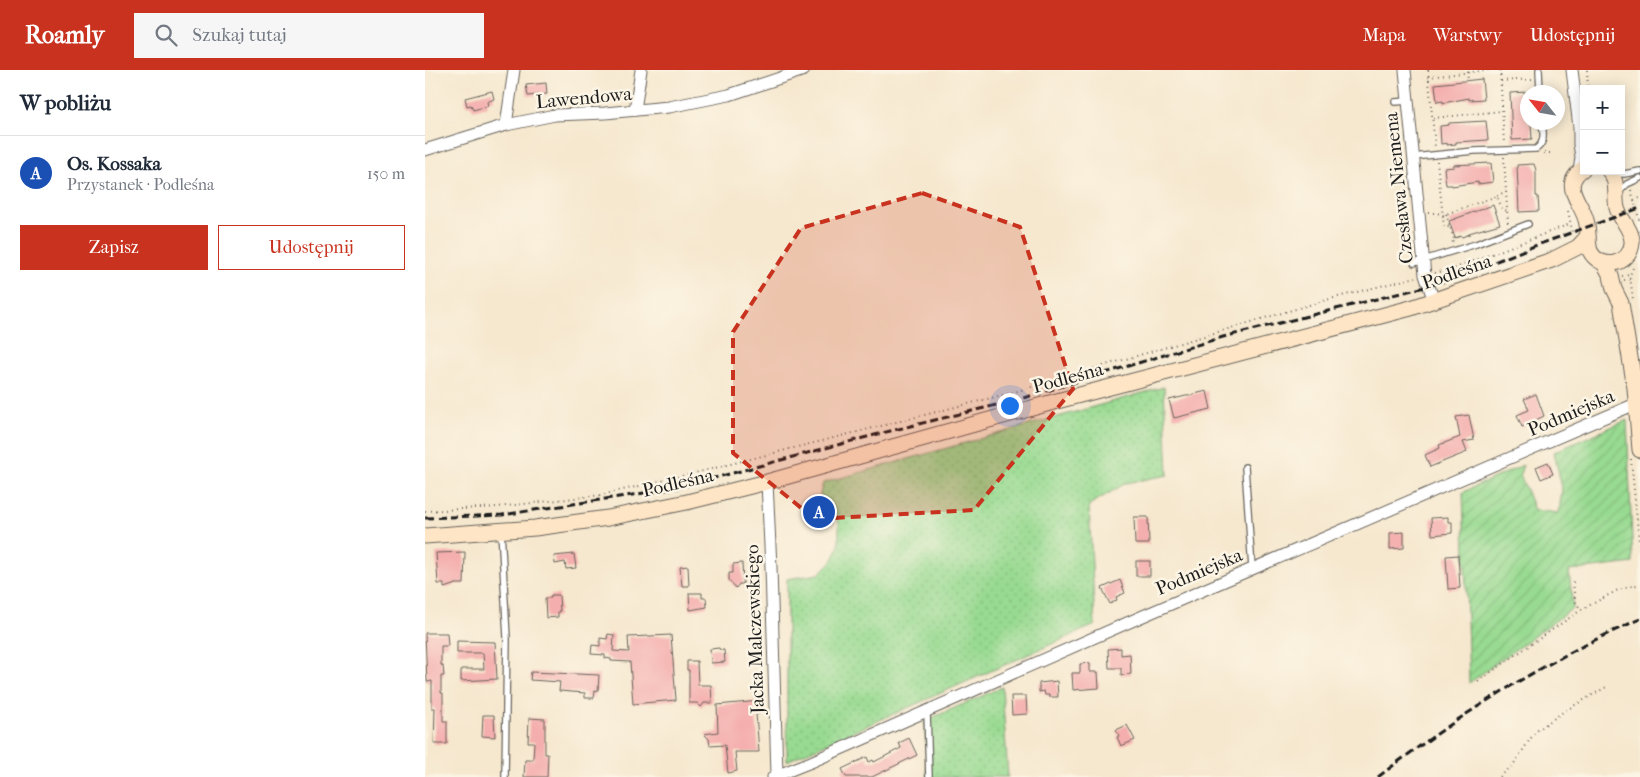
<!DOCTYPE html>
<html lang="pl">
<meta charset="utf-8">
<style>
body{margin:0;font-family:"IM FELL French Canon",serif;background:#f6f6f7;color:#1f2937}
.controls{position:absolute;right:15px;top:15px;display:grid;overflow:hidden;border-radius:0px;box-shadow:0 2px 12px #0003}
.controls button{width:45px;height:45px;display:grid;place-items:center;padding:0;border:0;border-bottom:1px solid #e0e1e3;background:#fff;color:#1f2937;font:25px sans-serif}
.compass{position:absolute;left:1095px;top:15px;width:45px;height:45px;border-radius:50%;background:#fff;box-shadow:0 2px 12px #0003;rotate:301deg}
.you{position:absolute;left:584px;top:335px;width:18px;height:18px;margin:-12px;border:4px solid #fff;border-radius:50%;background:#1a73e8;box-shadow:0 0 0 8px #1a73e833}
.badge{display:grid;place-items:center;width:32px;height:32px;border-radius:50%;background:#c8321e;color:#fff;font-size:16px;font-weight:700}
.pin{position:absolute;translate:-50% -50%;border:2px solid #fff;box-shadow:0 1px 5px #0006}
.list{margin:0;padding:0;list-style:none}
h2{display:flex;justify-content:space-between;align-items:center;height:65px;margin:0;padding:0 20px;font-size:21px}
h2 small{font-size:16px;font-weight:400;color:#747a83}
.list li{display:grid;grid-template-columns:32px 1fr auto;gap:15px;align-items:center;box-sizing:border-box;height:75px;padding:0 20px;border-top:1px solid #e0e1e3}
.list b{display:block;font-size:19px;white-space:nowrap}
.list p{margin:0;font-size:16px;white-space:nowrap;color:#747a83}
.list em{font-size:16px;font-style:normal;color:#747a83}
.actions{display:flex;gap:10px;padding:15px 20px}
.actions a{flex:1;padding:11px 0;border:1px solid #c8321e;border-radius:0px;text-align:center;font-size:18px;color:#c8321e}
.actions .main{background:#c8321e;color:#fff}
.icon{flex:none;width:28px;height:28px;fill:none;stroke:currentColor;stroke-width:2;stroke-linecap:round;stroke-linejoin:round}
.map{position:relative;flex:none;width:1215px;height:707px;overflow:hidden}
header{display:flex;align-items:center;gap:30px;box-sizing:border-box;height:70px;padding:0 25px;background:#c8321e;color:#fff}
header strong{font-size:24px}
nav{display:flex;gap:28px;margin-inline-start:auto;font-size:18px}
.search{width:350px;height:45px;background:#f6f6f7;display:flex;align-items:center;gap:12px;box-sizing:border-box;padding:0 18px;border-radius:0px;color:#747a83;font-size:19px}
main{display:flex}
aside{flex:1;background:#fff}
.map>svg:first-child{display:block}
</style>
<header>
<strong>Roamly</strong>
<div class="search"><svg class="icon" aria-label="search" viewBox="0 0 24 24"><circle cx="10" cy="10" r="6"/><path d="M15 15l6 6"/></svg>Szukaj tutaj</div>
<nav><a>Mapa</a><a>Warstwy</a><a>Udostępnij</a></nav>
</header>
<main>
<aside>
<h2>W pobliżu<small></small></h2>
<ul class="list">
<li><span class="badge" style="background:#1a4fb4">A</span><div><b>Os. Kossaka</b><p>Przystanek · Podleśna</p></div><em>150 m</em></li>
</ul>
<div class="actions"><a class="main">Zapisz</a><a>Udostępnij</a></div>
</aside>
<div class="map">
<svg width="1215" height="707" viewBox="0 0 1215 707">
<defs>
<pattern id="grass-dots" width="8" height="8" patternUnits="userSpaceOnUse" patternTransform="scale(1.25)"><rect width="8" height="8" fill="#98da91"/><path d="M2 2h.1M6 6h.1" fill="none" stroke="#82ba7c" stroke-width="1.8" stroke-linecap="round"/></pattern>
<pattern id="garden-furrows" width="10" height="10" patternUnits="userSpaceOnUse" patternTransform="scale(1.25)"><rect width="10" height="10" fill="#98da91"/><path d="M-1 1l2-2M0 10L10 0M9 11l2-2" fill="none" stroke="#82ba7c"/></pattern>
</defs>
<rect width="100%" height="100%" fill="#fcf5e5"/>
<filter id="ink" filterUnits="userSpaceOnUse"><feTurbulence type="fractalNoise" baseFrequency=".02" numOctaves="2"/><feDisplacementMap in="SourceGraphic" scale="10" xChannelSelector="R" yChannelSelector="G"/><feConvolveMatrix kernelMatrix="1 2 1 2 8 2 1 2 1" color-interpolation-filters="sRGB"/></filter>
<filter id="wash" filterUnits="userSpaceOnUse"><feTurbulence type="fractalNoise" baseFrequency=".0096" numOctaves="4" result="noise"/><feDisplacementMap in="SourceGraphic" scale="20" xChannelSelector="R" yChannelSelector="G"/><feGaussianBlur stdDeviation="1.12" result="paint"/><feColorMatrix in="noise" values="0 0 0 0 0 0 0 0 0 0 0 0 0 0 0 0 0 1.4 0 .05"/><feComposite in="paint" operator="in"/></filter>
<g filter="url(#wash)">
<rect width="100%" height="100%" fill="#f6e8cf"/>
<g fill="url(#grass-dots)" stroke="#5a7b56">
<polygon points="739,317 743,405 701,413 664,435 670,555 362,691 362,509 394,504 408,490 414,476 414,451 395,424 398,413"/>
<polygon points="577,617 583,707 502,707 500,651"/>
</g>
<polygon fill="url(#garden-furrows)" stroke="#5a7b56" points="1202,350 1208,493 1144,501 1148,538 1044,613 1038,422 1098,395 1095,404 1109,440 1134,443 1137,418 1129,382"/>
<g id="blocks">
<g fill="#f4aead">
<polygon points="1057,9 1059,29 1044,30 1044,28 1018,33 1018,31 1012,32 1010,14"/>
<polygon points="121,13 122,24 103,26 101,15"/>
<polygon points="67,21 69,29 62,32 63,36 48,40 46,35 42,36 40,28"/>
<polygon points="1102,22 1102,52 1106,54 1107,69 1087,70 1085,23"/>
<polygon points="1061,51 1063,70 1031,72 1031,74 1022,75 1022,73 1016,74 1015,56 1024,55 1024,53"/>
<polygon points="1066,93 1068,112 1053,114 1053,112 1027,116 1027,115 1021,115 1019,98 1029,97 1028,95"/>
<polygon points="1109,94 1111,100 1111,126 1113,126 1114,141 1094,142 1092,95"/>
<polygon points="1068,135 1075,154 1044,163 1045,164 1037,167 1036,166 1030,168 1024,151"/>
<polygon points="782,321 786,339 749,348 744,330"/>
<polygon points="1111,324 1119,346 1097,357 1092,345 1104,340 1099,329"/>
<polygon points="1044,345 1049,370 1038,372 1042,382 1005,397 1000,385 1015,378 1014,375 1035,367 1031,347"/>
<polygon points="1123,392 1128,404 1116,409 1111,397"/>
<polygon points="709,447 723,447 724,474 710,474"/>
<polygon points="1023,447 1023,452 1027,452 1027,463 1007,465 1006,448"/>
<polygon points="979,462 979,478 965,479 965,463"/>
<polygon points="40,482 39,514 31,514 19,518 19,514 13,514 11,483"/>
<polygon points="149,484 151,498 141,499 140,492 130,494 129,486"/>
<polygon points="1033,485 1035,518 1023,519 1021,486"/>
<rect x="711" y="491" width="14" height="15"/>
<polygon points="317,493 318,514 314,514 311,518 304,510 304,503 308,503 308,494"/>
<polygon points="263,496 264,516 257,516 255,497"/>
<polygon points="695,510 700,523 691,527 692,530 685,534 677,518"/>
<polygon points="264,523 277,523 277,528 281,528 282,537 265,540"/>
<polygon points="126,525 134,525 135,541 133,541 133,547 121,548 120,528 126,528"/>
<polygon points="0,563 22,563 23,576 16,576 16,595 18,596 19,606 16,606 16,623 18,623 18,651 22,651 22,674 9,674 10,638 7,638 7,611 2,612"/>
<polygon points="183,564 189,565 188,581 204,582 203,567 246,565 251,630 208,634 205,592 186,591 186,589 180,588 180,585 166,584 167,575 175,576 175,568 182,569"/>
<polygon points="32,571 70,572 72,609 36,611 36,599 59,599 58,583 32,583"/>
<polygon points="294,578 295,580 299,580 300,592 286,593 285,579"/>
<polygon points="696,578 696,585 705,584 706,604 696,605 696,598 684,598 683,579"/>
<polygon points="262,591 272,591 273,615 286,615 287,633 279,633 276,637 272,633 264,633 264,600 262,600"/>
<polygon points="665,593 665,602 673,602 674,618 648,620 647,603 655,603 655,594"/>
<polygon points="106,602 174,605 173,621 170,620 169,628 160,628 160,623 134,621 135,612 105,610"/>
<polygon points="632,611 633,627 624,627 624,625 620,625 619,621 614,622 614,613"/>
<polygon points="586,626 601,626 602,644 587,645"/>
<polygon points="335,631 335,644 331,644 334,682 310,682 312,701 303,703 300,675 285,676 284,669 279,664 293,662 292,635"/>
<polygon points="58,645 69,645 70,667 57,666"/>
<polygon points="104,648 120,649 120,684 123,684 122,707 99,707 100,690 108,690 109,672 103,672"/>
<polygon points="702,655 710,670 696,676 692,667 694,666 691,660"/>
<polygon points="484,668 492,685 447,707 421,707 417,699 442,687 444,692 448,690 449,692 476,678 474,673"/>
</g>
</g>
</g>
<g filter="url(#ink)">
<use href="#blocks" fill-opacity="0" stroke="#68635b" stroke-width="1"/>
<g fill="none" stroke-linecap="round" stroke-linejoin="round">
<defs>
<g id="lane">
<polyline points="1114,0 1115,22"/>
<polyline points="970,32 983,31"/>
<path d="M988,87L1049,81L1111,79C1121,72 1118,62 1117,52"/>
<polyline points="1188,103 1199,104 1215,101"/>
<polyline points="1194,122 1202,114 1215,108"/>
<polyline points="989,193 1051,174 1103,154"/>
<polyline points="820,397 827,498"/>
<polyline points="76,461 82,567 80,707"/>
<polyline points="502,642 504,707"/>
</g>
<g id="street">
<polyline points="980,0 1000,205 1009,231"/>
<polyline points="1147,0 1154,57 1154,74 1156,87 1154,102"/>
<polyline points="210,40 216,0"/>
<polyline points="81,55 89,0"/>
<polyline points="0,80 81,55 130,45 180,43 244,37 304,25 379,0"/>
<polyline points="342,412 346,497 352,705"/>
<polyline points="348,707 386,692 718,546 1215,332"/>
</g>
<g id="secondary">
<path d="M1159,98C1134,115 1156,131 1161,150C1164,160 1162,171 1165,181C1175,201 1205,196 1207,173C1208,160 1195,150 1192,138C1189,125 1194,111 1184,101"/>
<polyline points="1179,193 1186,206 1189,219 1196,233 1210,318 1215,380"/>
<polyline points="0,466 110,458 183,448 262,432 342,412 632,331 986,238 1127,190 1153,177 1163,166"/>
</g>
</defs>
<use href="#lane" stroke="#68635b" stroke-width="8"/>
<use href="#street" stroke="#68635b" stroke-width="13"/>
<use href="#secondary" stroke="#68635b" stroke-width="17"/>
<g stroke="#68635b" stroke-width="2" stroke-dasharray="1 4" stroke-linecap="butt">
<polyline points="1003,0 1010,77"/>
<polyline points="1075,0 1079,73"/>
<polyline points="1162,0 1163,19"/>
<polyline points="1042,2 1043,10"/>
<polyline points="1003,7 1064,0"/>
<polyline points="1076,11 1108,9"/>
<polyline points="1008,48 1077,41"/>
<polyline points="1119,83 1129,83"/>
<polyline points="1079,87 1083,155"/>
<polyline points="1012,91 1019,157 1025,157"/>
<polyline points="1206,120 1215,152"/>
<polyline points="1072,126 1081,121"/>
<polyline points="1209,130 1215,128"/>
<polyline points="1143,141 1148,165"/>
<polyline points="1003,143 1012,143 1018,145 1072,126 1077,139 1082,141"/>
<polyline points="1021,144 1029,169 1027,170 1028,173"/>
<polyline points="1208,198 1205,205 1208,230"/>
<polyline points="1010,203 1030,198 1145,154"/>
<polyline points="1197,206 1205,205"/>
<polyline points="1199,210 1208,209"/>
<polyline points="1206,389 1215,481"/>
<polyline points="0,441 73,437 176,425 270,403 586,323 901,230 991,207"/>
<polyline points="1148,512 1150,531 1156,540 1193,520 1215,514"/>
<polyline points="1053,611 1156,540"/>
<polyline points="1075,707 1088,695 1110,662 1138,642 1183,616"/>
</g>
<use href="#lane" stroke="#fff" stroke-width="5.5"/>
<use href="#street" stroke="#fff" stroke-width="11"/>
<use href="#secondary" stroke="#fee5c5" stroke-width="15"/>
<g stroke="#1c1c1c" stroke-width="3" stroke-dasharray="8 4" stroke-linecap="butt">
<polyline points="0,448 77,445 252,418 457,363 592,330 798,267 1004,216 1029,208 1112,175 1215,138"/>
<path d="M953,707C1034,645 1121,590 1215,549"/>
</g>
</g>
</g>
<path fill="#c8321e" fill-opacity="0.2" stroke="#c8321e" stroke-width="4" stroke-dasharray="10 6" stroke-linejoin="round" d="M497,123L595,157L648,319L549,440L390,449L308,383V262L376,158Z"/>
<g text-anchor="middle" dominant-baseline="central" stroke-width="5" stroke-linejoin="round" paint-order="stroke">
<g font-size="19" fill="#1c1c1c" stroke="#fcf5e5">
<text transform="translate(159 28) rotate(-5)">Lawendowa</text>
<text transform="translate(974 118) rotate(-96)">Czesława Niemena</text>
<text transform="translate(1032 202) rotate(-19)">Podleśna</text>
<text transform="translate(643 308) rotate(-15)">Podleśna</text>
<text transform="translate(1146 343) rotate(-23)">Podmiejska</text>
<text transform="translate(253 413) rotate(-13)">Podleśna</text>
<text transform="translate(774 502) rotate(-23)">Podmiejska</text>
<text transform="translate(330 559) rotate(-92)">Jacka Malczewskiego</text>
</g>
</g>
</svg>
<div class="controls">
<button>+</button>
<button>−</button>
</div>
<svg class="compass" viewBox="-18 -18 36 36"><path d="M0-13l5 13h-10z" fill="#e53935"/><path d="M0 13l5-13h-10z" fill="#747a83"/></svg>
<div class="you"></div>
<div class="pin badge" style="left:394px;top:442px;background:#1a4fb4">A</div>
</div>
</main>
